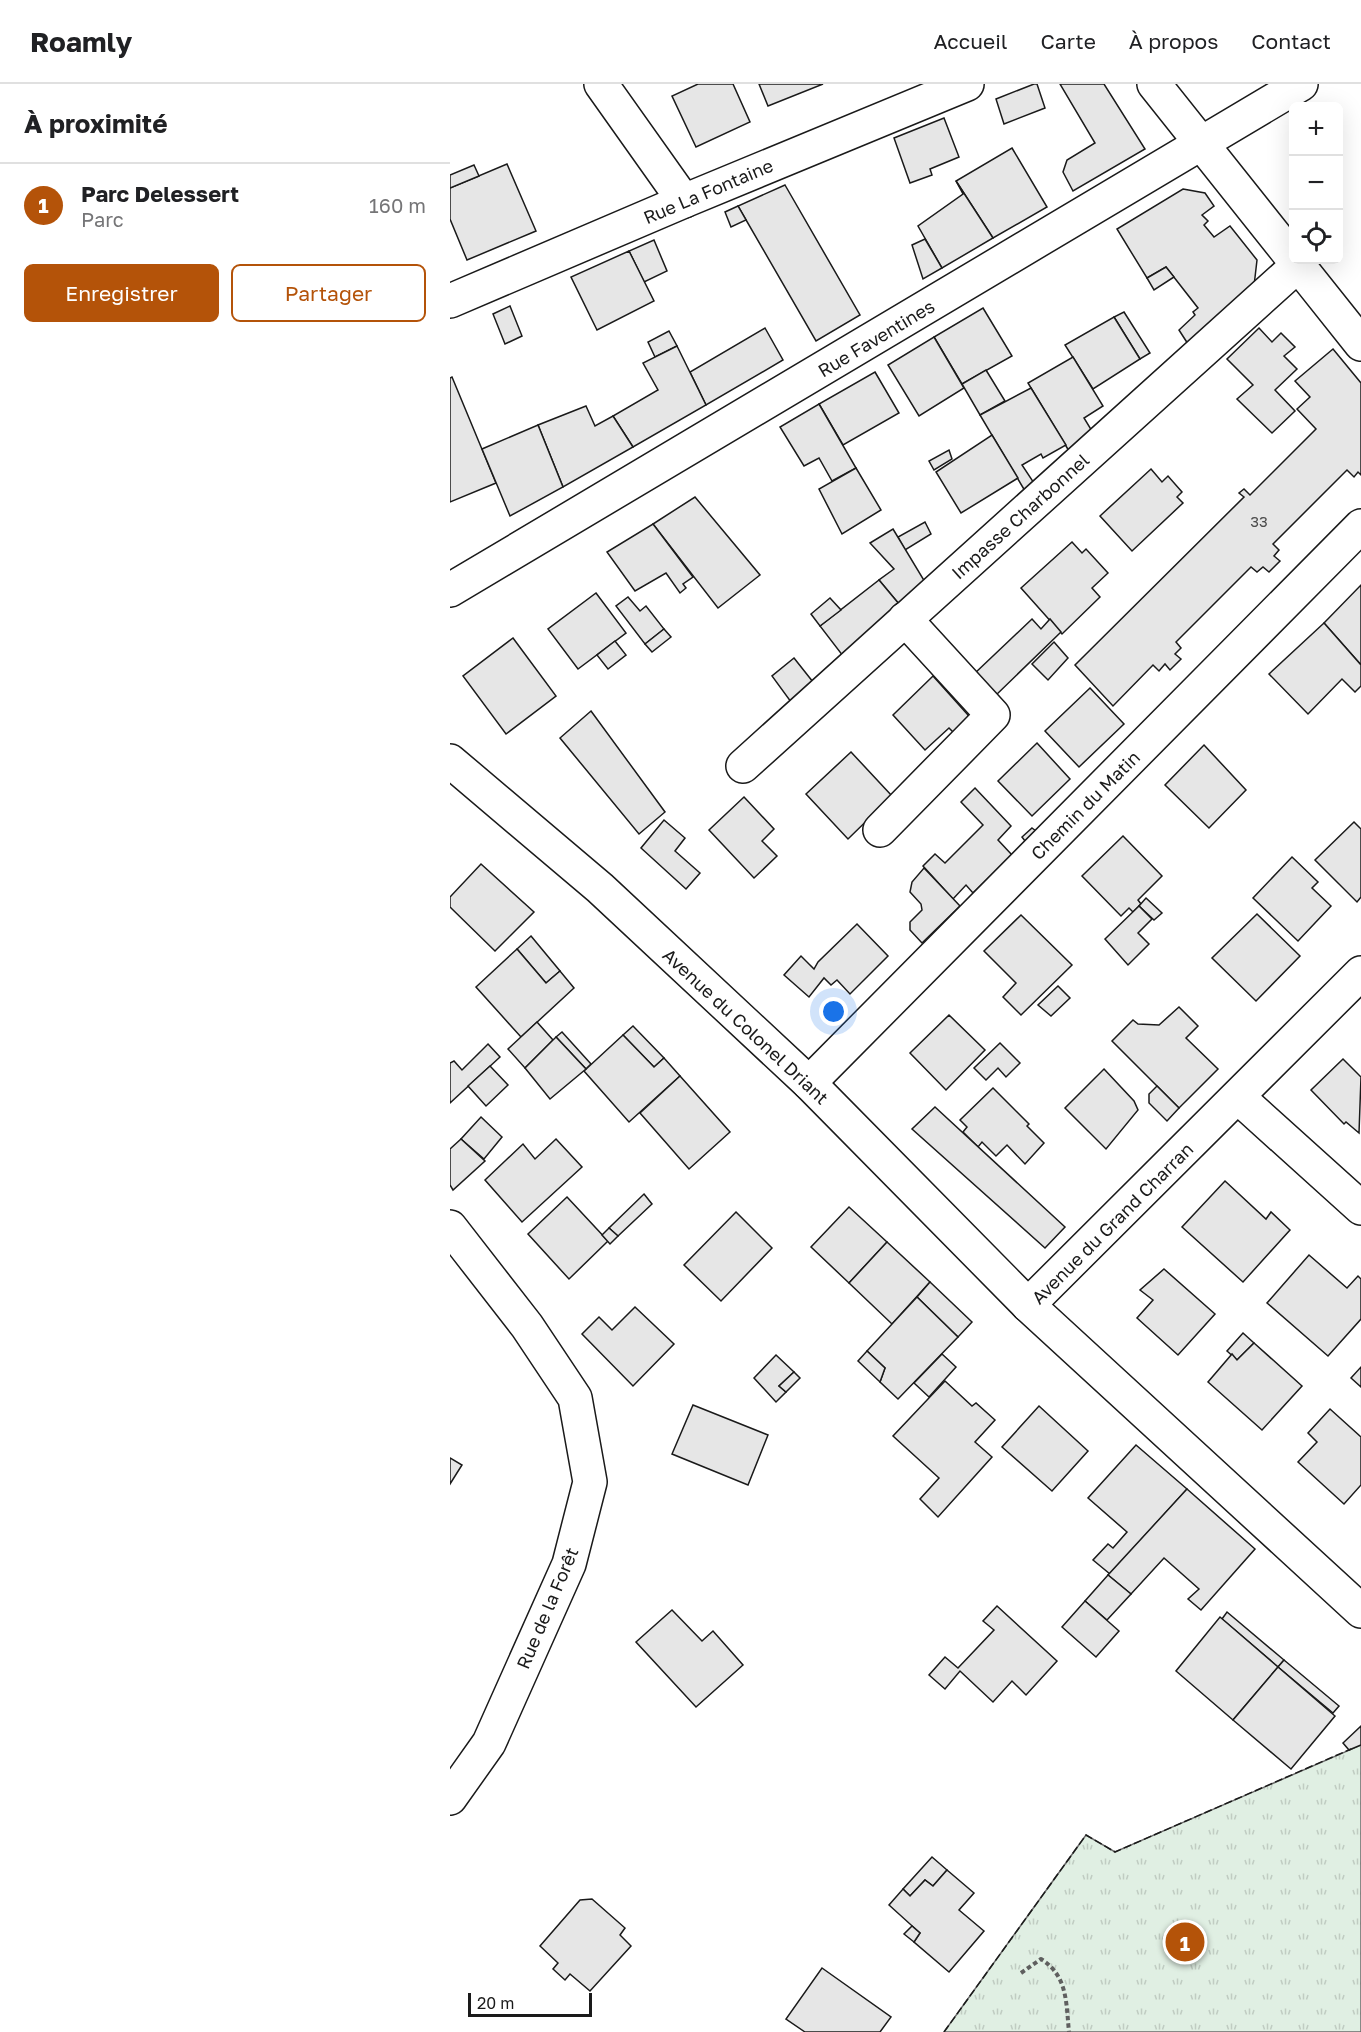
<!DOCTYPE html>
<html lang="fr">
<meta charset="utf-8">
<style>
body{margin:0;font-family:"Golos Text",sans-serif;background:#f2f2f2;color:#202124}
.controls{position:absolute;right:18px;top:18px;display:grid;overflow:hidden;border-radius:9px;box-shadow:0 6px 24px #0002}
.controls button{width:54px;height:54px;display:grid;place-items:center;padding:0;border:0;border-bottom:2px solid #e0e0e0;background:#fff;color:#202124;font:30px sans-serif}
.scale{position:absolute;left:18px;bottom:15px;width:124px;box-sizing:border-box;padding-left:6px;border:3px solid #1a1a1a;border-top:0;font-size:16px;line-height:21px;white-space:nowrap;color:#1a1a1a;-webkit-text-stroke:4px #fff;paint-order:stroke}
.you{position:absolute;left:384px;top:928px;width:21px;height:21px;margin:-15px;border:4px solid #fff;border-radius:50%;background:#1a73e8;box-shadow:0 0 0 9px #1a73e833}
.badge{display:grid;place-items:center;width:39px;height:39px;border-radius:50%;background:#b45309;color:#fff;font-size:20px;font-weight:700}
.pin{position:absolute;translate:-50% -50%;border:3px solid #fff;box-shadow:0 2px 6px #0006}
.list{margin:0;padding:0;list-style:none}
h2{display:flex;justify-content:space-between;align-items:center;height:78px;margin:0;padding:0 24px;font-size:26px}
h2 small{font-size:20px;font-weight:400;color:#757577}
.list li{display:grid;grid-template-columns:39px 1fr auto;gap:18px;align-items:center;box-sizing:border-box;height:84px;padding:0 24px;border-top:2px solid #e0e0e0}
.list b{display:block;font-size:22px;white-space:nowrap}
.list p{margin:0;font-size:20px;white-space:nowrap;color:#757577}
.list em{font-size:20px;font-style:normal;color:#757577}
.actions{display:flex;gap:12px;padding:18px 24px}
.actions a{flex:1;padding:14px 0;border:2px solid #b45309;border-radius:9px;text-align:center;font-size:21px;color:#b45309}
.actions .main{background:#b45309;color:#fff}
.icon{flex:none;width:33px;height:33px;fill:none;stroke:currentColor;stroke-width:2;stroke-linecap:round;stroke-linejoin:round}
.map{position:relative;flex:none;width:911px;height:1948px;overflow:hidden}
header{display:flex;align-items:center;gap:36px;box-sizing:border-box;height:84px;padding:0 30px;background:#fff;border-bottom:2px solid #e0e0e0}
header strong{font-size:28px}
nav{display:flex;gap:33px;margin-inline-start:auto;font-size:21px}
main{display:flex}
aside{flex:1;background:#fff}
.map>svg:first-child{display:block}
</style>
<header>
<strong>Roamly</strong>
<nav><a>Accueil</a><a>Carte</a><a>À propos</a><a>Contact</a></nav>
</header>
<main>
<aside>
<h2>À proximité<small></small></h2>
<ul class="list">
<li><span class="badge">1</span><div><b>Parc Delessert</b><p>Parc</p></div><em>160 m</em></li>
</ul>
<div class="actions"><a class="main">Enregistrer</a><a>Partager</a></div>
</aside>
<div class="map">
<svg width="911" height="1948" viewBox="0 0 911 1948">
<defs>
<pattern id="grass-tufts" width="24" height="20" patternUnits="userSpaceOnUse" patternTransform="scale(1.5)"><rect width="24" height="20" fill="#e0efe3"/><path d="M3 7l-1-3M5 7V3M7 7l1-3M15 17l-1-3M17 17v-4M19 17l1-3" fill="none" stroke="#c0ccc2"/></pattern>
</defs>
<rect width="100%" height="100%" fill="#fff"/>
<polygon fill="url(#grass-tufts)" stroke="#6a6a6a" stroke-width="1.5" points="911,1661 911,1948 494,1948 636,1751 665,1768"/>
<g fill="#e6e6e6" stroke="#1a1a1a" stroke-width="1.5">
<polygon points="248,0 283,0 300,38 246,63 222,12"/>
<polygon points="309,0 373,0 318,22"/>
<polygon points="584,0 587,0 595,24 554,40 546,15"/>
<polygon points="610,0 654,0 695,65 623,107 613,88 617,76 645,59"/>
<polygon points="494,34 509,73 480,85 482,91 460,99 444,54"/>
<polygon points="562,64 597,123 543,154 506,97"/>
<polygon points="57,80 86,147 17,176 0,135 0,104"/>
<polygon points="24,81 29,92 0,104 0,91"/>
<polygon points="506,97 543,154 492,184 468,142 513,110"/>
<polygon points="335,101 410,231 366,257 288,122"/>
<polygon points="733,105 755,109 764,122 752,131 758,137 754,141 764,153 780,142 807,176 804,202 738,260 729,246 745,231 743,228 748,224 716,183 697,194 667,145"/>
<polygon points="288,122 296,136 281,143 275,128"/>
<polygon points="475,155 492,184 473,195 462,161"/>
<polygon points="204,156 217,187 194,198 179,167"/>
<polygon points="179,167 204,217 147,246 121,193"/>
<polygon points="716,183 724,193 704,206 697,194"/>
<polygon points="60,222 72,252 55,260 43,230"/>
<polygon points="533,224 562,272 512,300 484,253"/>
<polygon points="674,228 700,269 690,275 664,233"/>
<polygon points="664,233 690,275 643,305 615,261"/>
<polygon points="315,244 333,276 256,321 240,288"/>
<polygon points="809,244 822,258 831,249 845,263 834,272 847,285 825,306 845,327 822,349 787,315 803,301 777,275"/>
<polygon points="219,247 227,262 205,273 198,258"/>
<polygon points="484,253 514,304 469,332 438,281"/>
<polygon points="227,262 256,321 183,363 163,332 208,306 193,279"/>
<polygon points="883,265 911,299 911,391 908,388 904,393 897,386 823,460 829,466 824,472 830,477 819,488 813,483 807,488 801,483 726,558 731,564 725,570 731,575 720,586 715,580 709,587 703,581 663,622 625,581 794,413 789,409 794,405 800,411 866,345 847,325 860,313 845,297"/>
<polygon points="623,273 653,322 634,334 642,347 619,367 578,299"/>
<polygon points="536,286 555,317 530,331 512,300"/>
<polygon points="425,288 449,329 393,361 369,320"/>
<polygon points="2,293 46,399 0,418 0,294"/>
<polygon points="581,304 616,361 593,374 591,370 572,381 584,399 575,407 530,331"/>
<polygon points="369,320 406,384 382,397 369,374 354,382 330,343"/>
<polygon points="136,322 145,342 163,332 183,363 113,403 88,341"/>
<polygon points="88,341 113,403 60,432 32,365"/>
<polygon points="542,351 568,394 511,429 486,388"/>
<polygon points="499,366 502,375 484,386 479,377"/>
<polygon points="406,384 431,426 392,450 369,405"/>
<polygon points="701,385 712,398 718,392 732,408 727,413 733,419 682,467 650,432"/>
<polygon points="245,413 310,491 268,524 203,440"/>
<polygon points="475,438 481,450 455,466 448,453"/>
<polygon points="203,440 243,493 233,500 236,504 230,509 216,489 185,507 157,468"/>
<polygon points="443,445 475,498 449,520 429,496 444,485 420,459"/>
<polygon points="622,458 632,469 636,465 658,489 642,504 650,513 612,550 571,504"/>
<polygon points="429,496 449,520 393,572 370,542"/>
<polygon points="911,501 911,581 874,539"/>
<polygon points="146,509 176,549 128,585 98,545"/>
<polygon points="178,513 190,527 196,522 214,545 195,560 166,522"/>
<polygon points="380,514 391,526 370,542 361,530"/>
<polygon points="582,535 591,545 600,535 611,548 544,613 524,590"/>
<polygon points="874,539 911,581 911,602 905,608 892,595 858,630 819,590"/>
<polygon points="214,545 221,553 202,568 195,560"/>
<polygon points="63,554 106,612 56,650 13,592"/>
<polygon points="165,557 176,571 158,585 147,571"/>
<polygon points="604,558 618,574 598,596 582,580"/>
<polygon points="344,574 363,598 341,618 322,592"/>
<polygon points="483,592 518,631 517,643 507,652 499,644 475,666 443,631"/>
<polygon points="640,604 674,640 629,683 595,647"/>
<polygon points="141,627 215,728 189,750 110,654"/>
<polygon points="587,659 620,695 582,732 548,697"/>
<polygon points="754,661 796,706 759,744 715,701"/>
<polygon points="401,668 442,712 398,755 356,710"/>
<polygon points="525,704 561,742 548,756 562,771 523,809 516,801 503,815 473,782 485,770 495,779 533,741 511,718"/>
<polygon points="294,713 324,745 312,757 327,772 304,794 259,746"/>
<polygon points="214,736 235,754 225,767 250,789 236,805 191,764"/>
<polygon points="904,738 911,745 911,813 907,818 865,776"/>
<polygon points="582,744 586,747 575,757 572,753"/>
<polygon points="673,752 712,792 688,816 691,820 683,828 679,824 671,832 632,792"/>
<polygon points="842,773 868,798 862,804 881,822 848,857 803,814"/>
<polygon points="31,780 84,828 45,867 0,823 0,813"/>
<polygon points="474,784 510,822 472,859 460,846 460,838 472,826 471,820 460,808 462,798"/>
<polygon points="696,814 712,829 704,836 689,822"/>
<polygon points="689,822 702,835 688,849 699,860 678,881 655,855"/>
<polygon points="807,830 850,872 806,917 762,874"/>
<polygon points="571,831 622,881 571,931 553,913 566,899 534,867"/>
<polygon points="407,840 438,872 400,910 387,896 381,901 374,894 359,913 334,891 351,872 364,885 368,878"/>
<polygon points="81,852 110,887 96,899 67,865"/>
<polygon points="67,865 96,899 110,887 124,904 71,953 26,903"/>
<polygon points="608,902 620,914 601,932 588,921"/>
<polygon points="729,923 748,942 736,954 768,985 729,1024 662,957 683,936 688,940 709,941"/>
<polygon points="499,931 535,966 496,1006 460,969"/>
<polygon points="87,938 103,956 75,984 58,965"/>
<polygon points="183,942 214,974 204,983 173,951"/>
<polygon points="112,948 141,980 136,985 106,953"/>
<polygon points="173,951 204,983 214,974 230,992 179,1038 134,987"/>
<polygon points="106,953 136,985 100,1015 75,984"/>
<polygon points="550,959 570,979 556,993 548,984 536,996 524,984"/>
<polygon points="38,960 50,973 0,1019 0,979 4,977 12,986"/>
<polygon points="893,975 911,993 909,1049 896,1038 894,1040 861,1006"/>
<polygon points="40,982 58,1001 36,1022 18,1002"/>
<polygon points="654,985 684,1017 688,1026 656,1065 615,1024"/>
<polygon points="230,992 280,1048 239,1085 190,1029"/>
<polygon points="707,1002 729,1024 717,1037 699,1019 699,1010"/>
<polygon points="543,1004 579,1040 577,1042 594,1059 575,1080 557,1061 546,1072 532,1058 528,1063 513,1048 517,1043 510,1036"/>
<polygon points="485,1023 615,1143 595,1164 462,1045"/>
<polygon points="31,1033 52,1053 34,1075 11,1055"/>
<polygon points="11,1055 35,1077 3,1106 0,1101 0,1065"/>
<polygon points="106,1055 132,1083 72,1138 35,1096 73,1060 85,1075"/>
<polygon points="775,1097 816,1135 821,1128 840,1146 793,1198 732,1143"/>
<polygon points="194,1110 202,1120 168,1152 159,1144"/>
<polygon points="117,1113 158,1157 119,1195 78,1150"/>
<polygon points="399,1123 437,1158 399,1199 361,1163"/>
<polygon points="286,1128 322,1164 271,1217 234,1181"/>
<polygon points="159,1144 168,1152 160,1160 152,1151"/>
<polygon points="437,1158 480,1198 442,1240 399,1199"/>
<polygon points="859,1171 897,1204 908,1192 911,1195 911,1235 878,1272 817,1219"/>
<polygon points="714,1185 765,1230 728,1271 687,1234 703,1216 690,1206"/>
<polygon points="480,1198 522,1238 508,1253 467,1213"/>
<polygon points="467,1213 508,1253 448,1315 430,1298 435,1284 417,1267"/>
<polygon points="185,1223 224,1260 183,1302 132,1250 149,1233 162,1246"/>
<polygon points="793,1249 804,1259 787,1276 777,1267"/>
<polygon points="804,1259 852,1302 812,1346 758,1298 782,1270 787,1276"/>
<polygon points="417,1267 435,1284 430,1298 408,1277"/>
<polygon points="492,1270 506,1283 479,1313 464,1299"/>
<polygon points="326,1271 344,1288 329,1302 336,1308 326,1318 304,1294"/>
<polygon points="911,1283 911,1303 901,1294"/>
<polygon points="344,1288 350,1294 336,1308 329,1302"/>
<polygon points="495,1297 522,1322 526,1319 545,1336 525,1358 542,1373 488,1433 470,1415 489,1394 443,1352"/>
<polygon points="243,1321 318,1351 298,1401 222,1370"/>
<polygon points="589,1322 638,1367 602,1407 552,1363"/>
<polygon points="880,1325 911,1353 911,1401 894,1420 848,1378 867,1358 858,1349"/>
<polygon points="686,1361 737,1405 660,1490 643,1476 658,1460 663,1464 677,1448 638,1414"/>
<polygon points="0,1374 12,1381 0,1400"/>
<polygon points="737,1405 805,1465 751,1526 738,1515 749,1505 714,1474 681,1510 658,1491"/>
<polygon points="658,1491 681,1510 657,1536 635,1517"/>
<polygon points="635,1517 669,1547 646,1573 612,1543"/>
<polygon points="547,1522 607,1577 576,1611 562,1597 543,1618 510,1587 495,1605 479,1591 495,1573 508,1584 544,1546 533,1537"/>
<polygon points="222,1526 252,1557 263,1547 293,1581 246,1623 186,1558"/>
<polygon points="777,1528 834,1576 828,1583 772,1535"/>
<polygon points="770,1533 828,1583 783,1636 726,1587"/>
<polygon points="834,1576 889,1622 883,1629 828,1583"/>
<polygon points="828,1583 885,1632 841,1685 783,1636"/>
<polygon points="911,1642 911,1661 899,1666 893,1659"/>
<polygon points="482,1773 497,1786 483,1802 475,1796 460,1812 453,1805"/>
<polygon points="497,1786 524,1809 509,1826 534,1847 499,1888 464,1858 470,1849 439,1821 453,1805 460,1812 475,1796 483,1802"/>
<polygon points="142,1815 175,1844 170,1851 181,1862 140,1907 120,1890 115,1896 103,1885 108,1879 90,1862 130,1816"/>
<polygon points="462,1842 470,1849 464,1858 454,1850"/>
<polygon points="372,1884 441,1933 430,1948 355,1948 336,1935"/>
</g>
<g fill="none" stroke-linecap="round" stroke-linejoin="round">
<defs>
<g id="minor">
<polyline points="151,0 234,117"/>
<polyline points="704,0 911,260"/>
<polyline points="0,217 234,117 517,0"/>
<polyline points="0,677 150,804 359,999 578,1221 911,1527"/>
<polyline points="293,682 847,182"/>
<polyline points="430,746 543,631 455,535"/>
<polyline points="359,999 911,442"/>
<polyline points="788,1013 911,1124"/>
<polyline points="0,1143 77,1242 125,1314 140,1398 119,1480 39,1659 0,1714"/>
<polyline points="578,1221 911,889"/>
</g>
<polyline id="major" points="0,506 851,0"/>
</defs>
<use href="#minor" stroke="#1a1a1a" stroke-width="36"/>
<use href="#major" stroke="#1a1a1a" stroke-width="36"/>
<path stroke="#5f5f5f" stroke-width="4" stroke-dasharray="4.5 3" stroke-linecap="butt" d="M571,1889L591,1875C618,1892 616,1919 619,1948"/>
<use href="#minor" stroke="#fff" stroke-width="33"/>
<use href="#major" stroke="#fff" stroke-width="33"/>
<polyline stroke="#1a1a1a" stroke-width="1.5" stroke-dasharray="8 3" stroke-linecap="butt" points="494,1948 636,1751 665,1768 901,1665"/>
</g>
<g text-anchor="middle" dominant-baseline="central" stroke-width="4.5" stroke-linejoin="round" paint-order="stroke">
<g font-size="15" fill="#4d4d4d">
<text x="809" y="437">33</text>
</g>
<g font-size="18" fill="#1a1a1a" stroke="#fff">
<text transform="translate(258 107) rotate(-23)">Rue La Fontaine</text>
<text transform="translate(426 254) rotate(-31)">Rue Faventines</text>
<text transform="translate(570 432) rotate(-42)">Impasse Charbonnel</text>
<text transform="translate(635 721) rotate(-45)">Chemin du Matin</text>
<text transform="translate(296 942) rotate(43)">Avenue du Colonel Driant</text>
<text transform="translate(662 1139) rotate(-45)">Avenue du Grand Charran</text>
<text transform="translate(97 1524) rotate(-67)">Rue de la Forêt</text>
</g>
</g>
</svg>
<div class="controls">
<button>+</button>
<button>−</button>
<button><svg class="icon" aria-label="locate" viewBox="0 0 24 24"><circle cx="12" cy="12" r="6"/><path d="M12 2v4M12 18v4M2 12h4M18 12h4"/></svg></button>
</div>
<div class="scale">20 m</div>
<div class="you"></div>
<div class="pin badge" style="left:735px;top:1858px">1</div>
</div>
</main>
